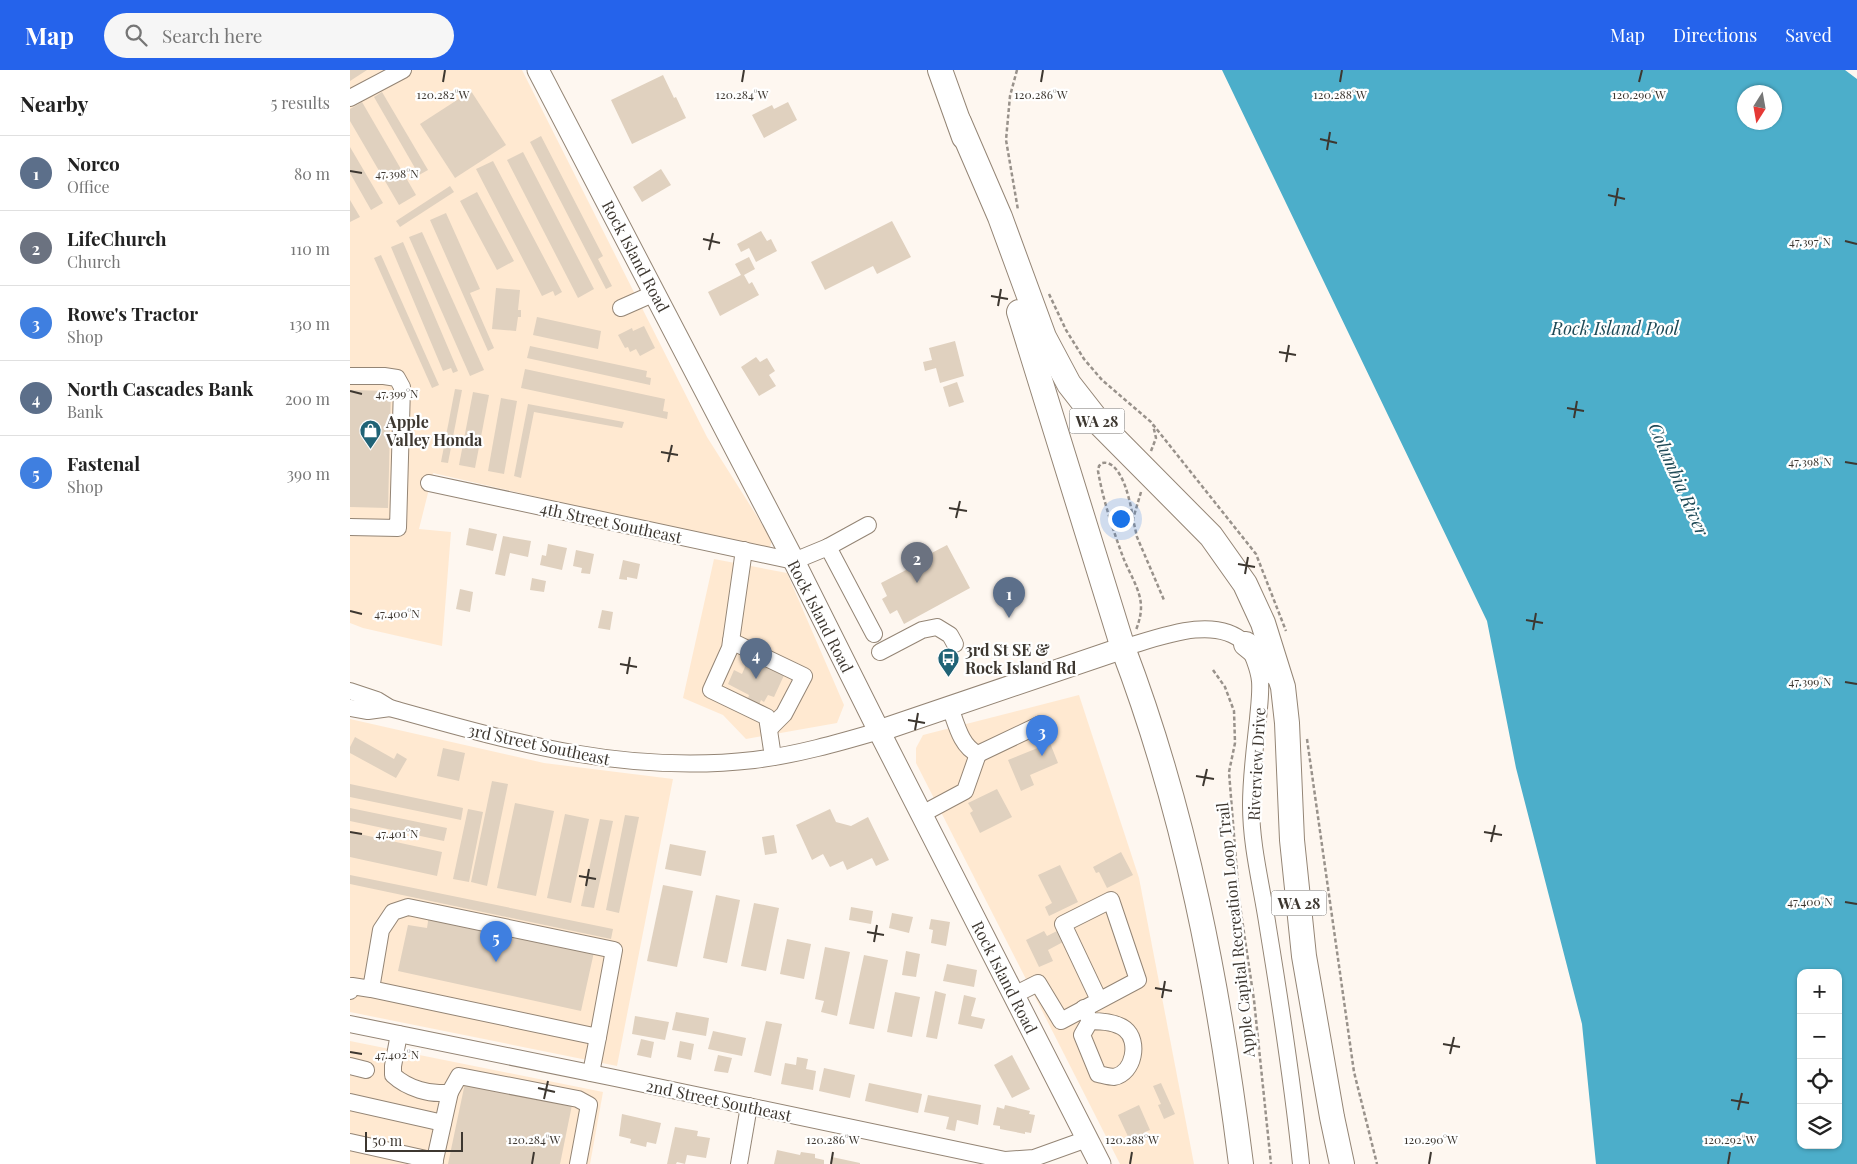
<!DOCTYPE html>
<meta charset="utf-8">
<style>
body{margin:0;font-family:"Playfair Display",serif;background:#f6f6f6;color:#222}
.controls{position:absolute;right:15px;bottom:15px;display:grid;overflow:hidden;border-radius:10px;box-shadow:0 1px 4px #0004}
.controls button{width:45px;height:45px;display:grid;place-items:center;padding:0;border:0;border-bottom:1px solid #e0e0e0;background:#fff;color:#222;font:25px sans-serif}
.compass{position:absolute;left:1387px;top:15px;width:45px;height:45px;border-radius:50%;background:#fff;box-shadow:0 1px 4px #0004;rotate:191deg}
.scale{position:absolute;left:15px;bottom:12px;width:98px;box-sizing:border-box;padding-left:5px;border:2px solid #3d3730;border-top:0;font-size:14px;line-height:18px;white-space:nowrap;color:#3d3730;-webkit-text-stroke:4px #fff;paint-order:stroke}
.you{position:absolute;left:770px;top:448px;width:18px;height:18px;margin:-12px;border:4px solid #fff;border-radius:50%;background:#1a73e8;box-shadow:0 0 0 8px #1a73e833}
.badge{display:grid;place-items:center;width:32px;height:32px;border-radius:50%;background:#2563eb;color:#fff;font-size:16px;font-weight:700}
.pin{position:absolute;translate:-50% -41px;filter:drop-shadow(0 1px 2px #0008)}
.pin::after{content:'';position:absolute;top:26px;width:18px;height:15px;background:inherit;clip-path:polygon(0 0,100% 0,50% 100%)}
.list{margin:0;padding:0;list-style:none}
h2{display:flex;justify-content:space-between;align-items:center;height:65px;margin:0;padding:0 20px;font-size:21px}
h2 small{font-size:16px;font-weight:400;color:#767676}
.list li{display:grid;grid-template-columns:32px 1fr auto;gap:15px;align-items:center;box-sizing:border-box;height:75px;padding:0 20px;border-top:1px solid #e0e0e0}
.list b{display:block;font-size:19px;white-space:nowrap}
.list p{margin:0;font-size:16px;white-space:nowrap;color:#767676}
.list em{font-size:16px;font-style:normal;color:#767676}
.icon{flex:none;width:28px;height:28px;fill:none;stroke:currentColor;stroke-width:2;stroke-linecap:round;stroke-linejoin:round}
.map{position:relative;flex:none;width:1507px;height:1094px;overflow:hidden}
header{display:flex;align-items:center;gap:30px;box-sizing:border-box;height:70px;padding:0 25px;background:#2563eb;color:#fff}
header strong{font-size:24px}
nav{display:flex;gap:28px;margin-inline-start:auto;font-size:18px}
.search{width:350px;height:45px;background:#f6f6f6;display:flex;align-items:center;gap:12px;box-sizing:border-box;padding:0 18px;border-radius:28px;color:#767676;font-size:19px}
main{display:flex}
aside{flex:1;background:#fff}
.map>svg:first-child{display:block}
</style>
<header>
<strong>Map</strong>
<div class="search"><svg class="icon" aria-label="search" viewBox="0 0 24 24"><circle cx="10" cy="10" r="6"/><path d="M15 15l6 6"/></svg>Search here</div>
<nav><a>Map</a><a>Directions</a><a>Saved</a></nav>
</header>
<main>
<aside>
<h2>Nearby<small>5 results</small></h2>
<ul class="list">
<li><span class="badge" style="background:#5c6f8a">1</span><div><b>Norco</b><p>Office</p></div><em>80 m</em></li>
<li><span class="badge" style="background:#6b7280">2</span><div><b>LifeChurch</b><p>Church</p></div><em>110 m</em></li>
<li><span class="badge" style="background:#3f7fe0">3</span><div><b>Rowe's Tractor</b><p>Shop</p></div><em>130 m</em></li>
<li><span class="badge" style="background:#5c6f8a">4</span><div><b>North Cascades Bank</b><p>Bank</p></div><em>200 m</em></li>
<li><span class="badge" style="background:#3f7fe0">5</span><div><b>Fastenal</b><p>Shop</p></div><em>390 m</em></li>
</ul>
</aside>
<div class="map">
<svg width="1507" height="1094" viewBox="0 0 1507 1094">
<rect width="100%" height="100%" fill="#fef7f0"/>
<g fill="#ffe9d1">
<polygon points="0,0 172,0 357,367 422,470 420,477 412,479 83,403 69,459 101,462 92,576 13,558 0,553"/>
<polygon points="364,489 437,503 494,635 487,653 396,669 373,645 333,628"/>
<polygon points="729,625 789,808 844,1094 770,1094 566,693 566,678 573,665"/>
<polygon points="0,649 194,693 323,709 267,996 0,942"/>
<polygon points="0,971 253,1022 240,1094 0,1094"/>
</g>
<path fill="#4caeca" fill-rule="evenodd" d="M872,0H1495L1507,9V1094H1246L1232,954L1166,698L1137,551ZM1394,22H1424V52H1394ZM1451,903H1488V1075H1451Z"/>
<g fill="#e0d1bf">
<polygon points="0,0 17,0 0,11"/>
<polygon points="313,5 324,28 326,27 336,48 282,74 261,30"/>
<polygon points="121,21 156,75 105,108 70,54"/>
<polygon points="32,22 78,100 69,105 24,27"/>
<polygon points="12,32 66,125 49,135 0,51 0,39"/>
<polygon points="438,32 447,50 414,68 402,45 422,35 424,39"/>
<polygon points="191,66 253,186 248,189 262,216 256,219 180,72"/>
<polygon points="0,77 33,133 21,140 0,103"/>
<polygon points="173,82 244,219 228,228 157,90"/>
<polygon points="143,91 212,222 205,226 203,221 192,226 126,99"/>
<polygon points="311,99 321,115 292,132 283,117"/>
<polygon points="100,116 104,122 50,157 46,151"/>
<polygon points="127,122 164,191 147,200 110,131"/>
<polygon points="0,130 10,147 0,152"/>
<polygon points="96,143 130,219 120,223 144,278 138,281 80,150"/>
<polygon points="542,151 561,187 527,204 523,196 475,220 461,192"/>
<polygon points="411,161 417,171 421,169 427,181 406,192 399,178 391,182 387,174"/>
<polygon points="72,162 134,300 120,306 59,167"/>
<polygon points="53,172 108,301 103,303 101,298 93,301 41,177"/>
<polygon points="31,185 89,315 82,318 24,188"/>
<polygon points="399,187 405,199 394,205 399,214 402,212 409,225 370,246 358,222 391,205 385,194"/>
<polygon points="146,218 170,220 168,240 171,240 171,247 168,247 166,261 142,259"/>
<polygon points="187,247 251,261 248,279 183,265"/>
<polygon points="294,256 305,278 290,286 286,279 280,282 278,277 275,278 268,265 282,258 283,261"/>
<polygon points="605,271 614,306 590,313 586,298 575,301 573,292 582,290 579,278"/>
<polygon points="180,276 297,301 296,307 301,308 300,315 177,288"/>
<polygon points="406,287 410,292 417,288 425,301 419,305 426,316 409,326 391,297"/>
<polygon points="175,299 315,329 313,341 318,342 317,349 171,318"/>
<polygon points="607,312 614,332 599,337 593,317"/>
<polygon points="105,319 112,320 98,393 91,392"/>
<polygon points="0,320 41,321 38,438 0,437"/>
<polygon points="123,322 139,325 125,398 109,395"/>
<polygon points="151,328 167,331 154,404 138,401"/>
<polygon points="178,334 274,352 272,358 184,342 171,408 164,406"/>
<polygon points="119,458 147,464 143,481 116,475"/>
<polygon points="153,466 181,471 178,487 160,483 155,506 145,504"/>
<polygon points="198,474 217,478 212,500 190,495 192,485 196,486"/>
<polygon points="567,475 574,487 597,475 620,518 554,554 547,540 540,544 532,529 537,526 531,513 560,498 552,483"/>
<polygon points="226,480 244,484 240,504 231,503 232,498 223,496"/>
<polygon points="273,490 290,494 287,509 277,507 277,510 269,509"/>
<polygon points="182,508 196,511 194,522 180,520"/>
<polygon points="110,519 123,522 120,542 106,539"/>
<polygon points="252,540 263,542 260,560 248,558"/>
<polygon points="400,585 436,601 424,627 418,625 414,632 411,630 408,637 397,632 399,625 378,614 384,600 392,604"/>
<polygon points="5,667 44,689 47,683 57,689 46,708 0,683 0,677"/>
<polygon points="700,673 708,693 680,705 684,715 671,721 658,690"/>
<polygon points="93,678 115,683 109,711 87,706"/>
<polygon points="142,711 158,714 137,816 121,812"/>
<polygon points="0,714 113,738 111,750 0,727"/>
<polygon points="647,719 662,747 630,763 620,743 623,741 618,733"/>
<polygon points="165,733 204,741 186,826 147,818"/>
<polygon points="0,738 97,758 94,771 0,751"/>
<polygon points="118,739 133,742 119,812 103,809"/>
<polygon points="480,739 486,752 501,756 518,747 539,790 526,796 522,788 497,800 493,791 480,797 473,784 462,790 446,755"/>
<polygon points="215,744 239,749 221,833 197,828"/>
<polygon points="275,745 289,747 269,843 256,840"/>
<polygon points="250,749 263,751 244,838 231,836"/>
<polygon points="0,762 92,782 87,806 0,787"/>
<polygon points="424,765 427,783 415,785 412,767"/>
<polygon points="320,774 356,781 351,806 315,799"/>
<polygon points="771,782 783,805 757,818 749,802 746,803 743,797"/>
<polygon points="710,795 728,832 699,846 695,837 702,833 688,805"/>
<polygon points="0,805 263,859 261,869 0,814"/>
<polygon points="313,815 343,821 327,897 297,891"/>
<polygon points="366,825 390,830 377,893 353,888"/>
<polygon points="404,833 429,838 416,901 391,896"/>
<polygon points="501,837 523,841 521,854 499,850"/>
<polygon points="542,843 563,847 559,863 539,858"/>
<polygon points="79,845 244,882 231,941 48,901 58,855 77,858"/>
<polygon points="581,849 600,852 596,876 581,873 583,860 579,859"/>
<polygon points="694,861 697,866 707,861 713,872 698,880 703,891 689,897 676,870"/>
<polygon points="437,869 461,874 454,909 430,904"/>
<polygon points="475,877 500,882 487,946 471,942 474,931 465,929"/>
<polygon points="556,881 570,884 566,907 552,905"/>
<polygon points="514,885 538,890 524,959 499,954"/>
<polygon points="597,894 627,900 624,917 593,911"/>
<polygon points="585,921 596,924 587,969 576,967"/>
<polygon points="545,922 570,927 562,967 537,962"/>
<polygon points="614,925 626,928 621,946 635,949 632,959 608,954"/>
<polygon points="326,942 359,948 356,966 322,960"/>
<polygon points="285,946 319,952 315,970 282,964"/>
<polygon points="416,951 432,954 421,1006 404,1002"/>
<polygon points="363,961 396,968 392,986 358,979"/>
<polygon points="291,969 304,972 301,988 287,985"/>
<polygon points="330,971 344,974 341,990 327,987"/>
<polygon points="368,985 382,988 378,1003 364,1001"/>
<polygon points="662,985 680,1019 662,1028 644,995"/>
<polygon points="447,987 458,989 456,999 466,1001 463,1020 431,1014 435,993 446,995"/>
<polygon points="474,998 505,1005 500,1028 469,1021"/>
<polygon points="115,1013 222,1035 210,1094 98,1094"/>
<polygon points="519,1013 572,1024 568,1043 515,1031"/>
<polygon points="811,1013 825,1044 814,1049 808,1035 811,1034 803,1016"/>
<polygon points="578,1025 631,1035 628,1055 607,1050 605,1061 596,1059 599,1047 574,1042"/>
<polygon points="655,1035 680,1041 679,1044 685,1045 681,1063 675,1062 675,1064 650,1059 650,1056 643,1055 647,1037 654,1039"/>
<polygon points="789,1035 800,1060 795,1062 798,1068 782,1075 768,1045"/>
<polygon points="272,1044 311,1053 306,1074 297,1072 296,1077 280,1073 281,1069 269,1066"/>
<polygon points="325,1057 348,1061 347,1066 360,1068 356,1088 337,1085 335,1094 327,1092 326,1094 317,1094"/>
<polygon points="427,1080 450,1085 451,1082 465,1084 465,1088 474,1090 474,1094 424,1094"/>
<polygon points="482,1087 510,1093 510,1094 480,1094"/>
</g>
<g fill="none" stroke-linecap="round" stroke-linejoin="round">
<defs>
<g id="minor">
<polyline points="0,28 53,0"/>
<polyline points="271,238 305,223"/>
<polyline points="0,306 34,306 47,308 52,317 48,458 0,457"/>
<polyline points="79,413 444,491 478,477 524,564"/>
<polyline points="478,477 518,455"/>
<polyline points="394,480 380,578 361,620 417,647 423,687"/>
<polyline points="381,571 454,606 434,644 419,659"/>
<path d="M773,578C808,568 864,544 895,573C902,579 909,601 910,611C911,623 909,637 908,649C905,678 901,706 901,735C901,777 912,817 918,858C931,937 943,1015 951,1094"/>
<polyline points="530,582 572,560 587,557 600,565 605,574"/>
<path d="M0,621L27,630L40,638C162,672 275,705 404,690C446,685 488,673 529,661"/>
<path d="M600,637C606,653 611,677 628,684L691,654"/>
<polyline points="0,638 18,641 40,638"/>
<polyline points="572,744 615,721 628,684"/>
<polyline points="0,921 2,916 21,919 248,967 264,880 58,837 43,842 31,860 21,919"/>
<polyline points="664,925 688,913 711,951 788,910 761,830 713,854 749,930"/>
<path d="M734,938L740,951L732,965L748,1004C753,1005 759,1007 764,1007C784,1003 790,971 775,959C766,952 751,951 740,951"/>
<polyline points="0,954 265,1008 655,1090 684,1088 737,1069"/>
<path d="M49,964L43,996V1005C57,1018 81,1026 100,1022L109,1006L228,1029L239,1035L228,1094"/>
<polyline points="0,996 16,1000"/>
<polyline points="241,1003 248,967"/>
<polyline points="0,1032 93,1053"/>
<polyline points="0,1072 85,1091"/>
<polyline points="84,1094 100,1022"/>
<polyline points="389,1094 399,1036"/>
</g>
<g id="major">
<polyline points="188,0 444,491 529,661 750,1094"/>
<polyline points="529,661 773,578"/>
</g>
<g id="highway">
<polyline points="590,0 614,67"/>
<polyline points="609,52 650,147 694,267 719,314 751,355 861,466 895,514 913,553 933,617 937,653 942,770 954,886 982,1047 992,1094"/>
<path d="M669,242L773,578C836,743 869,919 891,1094"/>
<polyline points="896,574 912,587 925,603"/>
</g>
</defs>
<use href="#minor" stroke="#948575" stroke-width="18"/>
<use href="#major" stroke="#948575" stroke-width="23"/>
<use href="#highway" stroke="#948575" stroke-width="26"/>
<g stroke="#99928b" stroke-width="2.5" stroke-dasharray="4 2.5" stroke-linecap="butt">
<polyline points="667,0 660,26 656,70 668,140"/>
<polyline points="699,224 716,260 734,289 752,310 801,352 906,484 936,561"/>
<polyline points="801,381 806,368 803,355"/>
<polyline points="791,422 783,449 787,467 814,530"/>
<path d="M783,449C781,434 772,389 752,393L749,396L748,401C753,430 763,460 773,487C779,503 791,520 791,537C791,545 789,552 786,560"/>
<polyline points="863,600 875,617 884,641 885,673 879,702 889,829 904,930 921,1094"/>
<polyline points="957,669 1004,1002 1027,1094"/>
</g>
<use href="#minor" stroke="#fff" stroke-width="16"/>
<use href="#major" stroke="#fff" stroke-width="21"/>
<use href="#highway" stroke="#fff" stroke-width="24"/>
</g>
<path fill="none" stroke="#3d3730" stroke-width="2" d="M93,12L95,0M392,12L394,0M691,12L693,0M990,12L992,0M1289,12L1292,0M970,69L987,73M977,80L980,62M0,101L12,103M1258,125L1275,129M1265,136L1268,118M353,169L370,173M1495,171L1507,174M359,180L363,163M641,226L658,229M648,236L651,219M929,282L946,285M936,292L939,275M0,321L12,324M1217,338L1234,341M1224,348L1227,331M311,382L328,385M318,392L322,375M1495,392L1507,394M599,438L617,441M606,448L610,431M888,494L905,497M895,504L898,487M0,541L12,544M1176,550L1193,553M1183,560L1186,543M270,594L287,597M277,604L280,587M1495,612L1507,614M558,650L575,653M565,660L568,643M846,706L864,709M853,716L857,699M0,762L12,764M1134,762L1152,765M1141,772L1145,755M229,806L246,809M236,816L239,799M1495,832L1507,834M517,862L534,865M524,872L527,855M805,918L822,921M812,928L815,911M1093,974L1110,977M0,982L12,984M1100,984L1104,967M188,1018L205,1022M194,1029L198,1011M1381,1030L1399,1033M1388,1040L1392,1023M182,1094L184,1082M481,1094L483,1082M780,1094L782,1082M1079,1094L1081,1082M1378,1094L1380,1082"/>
<defs>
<symbol id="shop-pin" viewBox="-11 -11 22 30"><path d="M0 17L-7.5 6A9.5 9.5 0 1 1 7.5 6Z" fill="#206376" stroke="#fff"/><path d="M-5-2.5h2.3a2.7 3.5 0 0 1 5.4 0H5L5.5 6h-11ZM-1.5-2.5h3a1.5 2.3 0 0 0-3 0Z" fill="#fff"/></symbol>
<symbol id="bus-pin" viewBox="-11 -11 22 30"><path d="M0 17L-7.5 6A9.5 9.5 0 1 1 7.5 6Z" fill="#206376" stroke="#fff"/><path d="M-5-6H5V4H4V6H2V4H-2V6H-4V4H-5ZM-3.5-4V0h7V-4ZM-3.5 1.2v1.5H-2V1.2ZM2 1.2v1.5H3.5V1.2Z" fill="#fff"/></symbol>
</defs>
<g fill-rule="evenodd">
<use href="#shop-pin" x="8" y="348" width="25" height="34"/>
<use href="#bus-pin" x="586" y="576" width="25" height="34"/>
</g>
<g text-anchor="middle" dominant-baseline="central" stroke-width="4.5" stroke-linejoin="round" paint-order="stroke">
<g fill="#fff" stroke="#77736e" stroke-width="1">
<rect x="719.5" y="338.5" width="55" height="25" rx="4"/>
<rect x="921.5" y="820.5" width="55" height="25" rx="4"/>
</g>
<g font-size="15" font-weight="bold" fill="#3d3730">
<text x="747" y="351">WA 28</text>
<text x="949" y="833">WA 28</text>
</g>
<g font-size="16" fill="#3d3730" stroke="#fff">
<text transform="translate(286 186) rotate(62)">Rock Island Road</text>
<text transform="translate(261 452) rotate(12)">4th Street Southeast</text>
<text transform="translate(471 546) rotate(63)">Rock Island Road</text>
<text transform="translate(189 674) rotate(12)">3rd Street Southeast</text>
<text transform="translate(906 694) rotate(-87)">Riverview Drive</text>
<text transform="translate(885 860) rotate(-96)">Apple Capital Recreation Loop Trail</text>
<text transform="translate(655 907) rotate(63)">Rock Island Road</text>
<text transform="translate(369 1030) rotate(12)">2nd Street Southeast</text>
</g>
<g font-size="16" font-weight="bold" fill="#3d3730" stroke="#fff" text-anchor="start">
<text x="36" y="351">Apple<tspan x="36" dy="18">Valley Honda</tspan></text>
<text x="615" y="579">3rd St SE &amp;<tspan x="615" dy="18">Rock Island Rd</tspan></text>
</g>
<g font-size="18" font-style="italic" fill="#1f4a57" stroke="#fff">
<text x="1265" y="258">Rock Island Pool</text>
<text transform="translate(1329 409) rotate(66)">Columbia River</text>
</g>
</g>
<g font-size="12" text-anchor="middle" fill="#3d3730" stroke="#fff" stroke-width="4.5" stroke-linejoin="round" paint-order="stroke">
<text x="93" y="29">120.282°W</text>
<text x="392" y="29">120.284°W</text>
<text x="691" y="29">120.286°W</text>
<text x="990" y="29">120.288°W</text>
<text x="1289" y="29">120.290°W</text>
<text x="47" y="108">47.398°N</text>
<text x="1460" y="176">47.397°N</text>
<text x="47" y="328">47.399°N</text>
<text x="1460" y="396">47.398°N</text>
<text x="47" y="548">47.400°N</text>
<text x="1460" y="616">47.399°N</text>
<text x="47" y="768">47.401°N</text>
<text x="1460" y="836">47.400°N</text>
<text x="47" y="989">47.402°N</text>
<text x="184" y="1074">120.284°W</text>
<text x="483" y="1074">120.286°W</text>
<text x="782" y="1074">120.288°W</text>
<text x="1081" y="1074">120.290°W</text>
<text x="1380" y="1074">120.292°W</text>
</g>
</svg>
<div class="controls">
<button>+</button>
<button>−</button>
<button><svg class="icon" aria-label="locate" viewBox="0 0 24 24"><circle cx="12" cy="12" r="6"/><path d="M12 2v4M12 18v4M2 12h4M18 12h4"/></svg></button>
<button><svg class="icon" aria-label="layers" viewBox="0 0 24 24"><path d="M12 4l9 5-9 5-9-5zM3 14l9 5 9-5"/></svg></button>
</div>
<svg class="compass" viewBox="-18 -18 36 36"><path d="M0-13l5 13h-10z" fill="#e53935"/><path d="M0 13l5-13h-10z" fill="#767676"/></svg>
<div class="scale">50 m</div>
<div class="you"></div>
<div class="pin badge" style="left:659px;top:548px;background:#5c6f8a">1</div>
<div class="pin badge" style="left:567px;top:513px;background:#6b7280">2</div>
<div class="pin badge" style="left:692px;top:686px;background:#3f7fe0">3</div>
<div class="pin badge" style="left:406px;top:609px;background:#5c6f8a">4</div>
<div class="pin badge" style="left:146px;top:892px;background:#3f7fe0">5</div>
</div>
</main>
